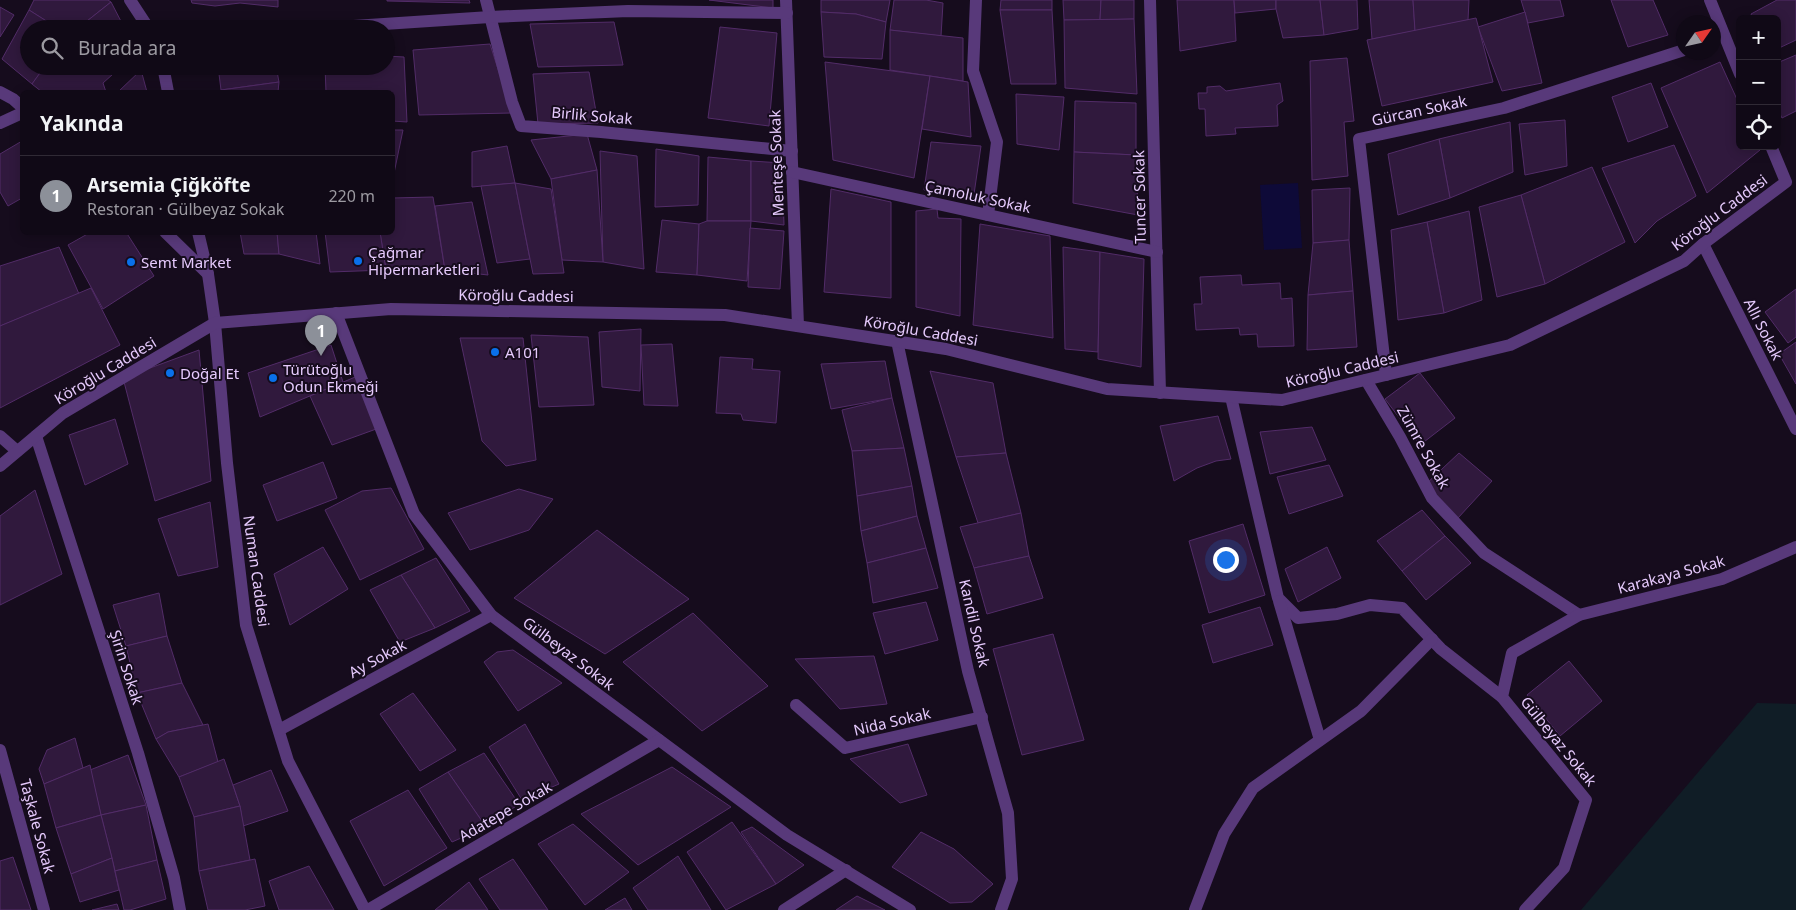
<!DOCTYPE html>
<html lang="tr">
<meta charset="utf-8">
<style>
body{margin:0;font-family:"Noto Sans",sans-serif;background:#19121f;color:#f1f3f6}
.controls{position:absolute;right:15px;top:15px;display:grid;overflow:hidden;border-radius:8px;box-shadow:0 2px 12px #0003}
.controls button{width:45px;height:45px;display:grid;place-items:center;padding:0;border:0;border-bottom:1px solid #302a35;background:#100916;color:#f1f3f6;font:25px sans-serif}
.compass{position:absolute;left:1676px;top:15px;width:45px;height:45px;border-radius:50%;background:#100916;box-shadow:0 2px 12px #0003;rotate:56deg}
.you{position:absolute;left:1225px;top:559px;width:18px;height:18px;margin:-12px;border:4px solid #fff;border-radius:50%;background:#1a73e8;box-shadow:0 0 0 8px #1a73e833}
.badge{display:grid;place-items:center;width:32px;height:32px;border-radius:50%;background:#8c9099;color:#fff;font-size:16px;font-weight:700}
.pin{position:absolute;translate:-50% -41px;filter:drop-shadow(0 1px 2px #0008)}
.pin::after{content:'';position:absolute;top:26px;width:18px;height:15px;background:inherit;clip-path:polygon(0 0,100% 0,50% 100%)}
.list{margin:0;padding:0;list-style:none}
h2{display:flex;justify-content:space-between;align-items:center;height:65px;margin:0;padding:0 20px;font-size:21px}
h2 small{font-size:16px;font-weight:400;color:#9c9aa1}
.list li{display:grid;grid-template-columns:32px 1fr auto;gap:15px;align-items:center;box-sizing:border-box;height:80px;padding:0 20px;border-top:1px solid #302a35}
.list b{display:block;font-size:19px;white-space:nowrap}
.list p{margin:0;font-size:16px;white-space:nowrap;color:#9c9aa1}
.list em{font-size:16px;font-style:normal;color:#9c9aa1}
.icon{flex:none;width:28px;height:28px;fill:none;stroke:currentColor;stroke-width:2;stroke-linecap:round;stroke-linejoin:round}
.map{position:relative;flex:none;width:1796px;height:910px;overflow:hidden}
.search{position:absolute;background:#100916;box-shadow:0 2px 12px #0003;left:20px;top:20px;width:375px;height:55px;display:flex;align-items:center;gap:12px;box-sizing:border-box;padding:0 18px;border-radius:28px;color:#9c9aa1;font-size:19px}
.panel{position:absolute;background:#100916;box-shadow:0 2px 12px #0003;left:20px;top:90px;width:375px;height:145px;border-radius:8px}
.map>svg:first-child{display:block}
</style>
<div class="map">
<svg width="1796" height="910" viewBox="0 0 1796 910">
<rect width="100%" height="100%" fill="#160c1d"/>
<polygon fill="#101d26" points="1757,703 1796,704 1796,910 1581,910"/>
<polygon fill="#0e0a38" points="1298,183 1302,248 1264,250 1260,185"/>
<g fill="#30193d" stroke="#522c68">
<polygon points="34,0 108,0 111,2 77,29 59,29 29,10"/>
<polygon points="191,0 278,0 278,7 240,3 215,6 192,3"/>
<polygon points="387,0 469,0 470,3 387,1"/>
<polygon points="709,0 773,0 773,8"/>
<polygon points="821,0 890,0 886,22 856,14 821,12"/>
<polygon points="894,0 926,0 943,3 941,36 890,30"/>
<polygon points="1001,0 1052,0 1052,10 1000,10"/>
<polygon points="1063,0 1101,0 1100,20 1064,20"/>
<polygon points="1101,0 1134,0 1134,19 1100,20"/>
<polygon points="1177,0 1234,0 1236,41 1180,51"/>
<polygon points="1234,0 1276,0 1276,9 1235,13"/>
<polygon points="1276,0 1320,0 1324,35 1283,38 1276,9"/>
<polygon points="1320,0 1357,0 1358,29 1324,35"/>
<polygon points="1369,0 1413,0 1415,31 1372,39"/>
<polygon points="1413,0 1469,0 1468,20 1415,31"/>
<polygon points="1521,0 1560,0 1564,16 1528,23"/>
<polygon points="1611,0 1653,0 1668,35 1628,47"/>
<polygon points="1777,0 1796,0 1796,40 1777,49 1777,19 1753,19 1751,14"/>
<polygon points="111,2 125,29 77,29"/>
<polygon points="0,7 14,15 0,37"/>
<polygon points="29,10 59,29 29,29 29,66 45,66 32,84 2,59"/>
<polygon points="1000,10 1052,10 1056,84 1011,84"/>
<polygon points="821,12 856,14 886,22 882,59 824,57"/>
<polygon points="1525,12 1542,83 1502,91 1478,27"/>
<polygon points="1476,18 1493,82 1382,106 1367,40"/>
<polygon points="1134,19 1137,94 1065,88 1064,20"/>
<polygon points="614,22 623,65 538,67 530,24"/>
<polygon points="720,27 777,33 769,126 708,118"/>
<polygon points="890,30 963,38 963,81 890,70"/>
<polygon points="490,44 512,113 419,115 413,50"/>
<polygon points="1796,55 1796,111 1782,118 1777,108 1777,63"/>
<polygon points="386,56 404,57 407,122 392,121 392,92 326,92 325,66 386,66"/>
<polygon points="1347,58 1354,121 1344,122 1348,176 1312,180 1310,61"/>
<polygon points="825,62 930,76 914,178 833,160"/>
<polygon points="1720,62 1740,106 1740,146 1758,146 1760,150 1707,193 1661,88"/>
<polygon points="45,66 122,66 103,83 106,92 42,92 32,84"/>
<polygon points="218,66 276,66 279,82 221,90"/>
<polygon points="141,70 147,92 118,92"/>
<polygon points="589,72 598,123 538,124 533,74"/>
<polygon points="930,76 968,82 971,137 922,129"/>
<polygon points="279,82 278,92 221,92 221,90"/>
<polygon points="1280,83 1283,101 1277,105 1278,126 1235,128 1236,134 1206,136 1205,109 1199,109 1198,93 1207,93 1207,87 1220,86 1226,91"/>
<polygon points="1651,83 1668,127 1628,142 1612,97"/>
<polygon points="1016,94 1064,97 1059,150 1017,144"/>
<polygon points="1075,101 1136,103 1136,155 1074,152"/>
<polygon points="1565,120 1567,166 1525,175 1519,124"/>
<polygon points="1510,122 1513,172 1450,198 1439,139"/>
<polygon points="392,130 403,130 393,178 392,178"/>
<polygon points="587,134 597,170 551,179 531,140"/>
<polygon points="1439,139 1450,198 1398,215 1388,154"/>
<polygon points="22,141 22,198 8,206 0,192 0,154"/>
<polygon points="931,142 981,146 973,201 924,190"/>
<polygon points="1674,145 1696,196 1657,221 1635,243 1602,168"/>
<polygon points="507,146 515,183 472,187 472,152"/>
<polygon points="656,149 699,156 698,205 655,207"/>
<polygon points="600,151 637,156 644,269 603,262"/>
<polygon points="1074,152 1136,155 1138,215 1073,203"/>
<polygon points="708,157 751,161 751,221 707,221"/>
<polygon points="751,161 782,163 784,225 751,221"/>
<polygon points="1592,167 1625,242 1545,284 1521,195"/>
<polygon points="597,170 603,262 562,260 551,179"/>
<polygon points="515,183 530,259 497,263 481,186"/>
<polygon points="515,183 551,189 564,273 533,274"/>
<polygon points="1350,188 1349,240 1313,243 1312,190"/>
<polygon points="831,189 891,202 891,298 824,292"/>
<polygon points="1521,195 1545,284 1497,297 1479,207"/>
<polygon points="433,197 445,270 386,270 380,232 392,232 392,198"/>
<polygon points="472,202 488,275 445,270 435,206"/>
<polygon points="937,209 938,218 961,219 960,316 916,307 916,211"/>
<polygon points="1469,211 1482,300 1444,313 1427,222"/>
<polygon points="662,220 699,224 697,275 656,272"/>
<polygon points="707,221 751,221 747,281 697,275 699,224"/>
<polygon points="1427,222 1444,313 1398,320 1391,230"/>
<polygon points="980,224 1050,236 1053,338 973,325"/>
<polygon points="750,228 784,231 780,289 748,287"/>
<polygon points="91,232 126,232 154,276 103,309 68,245"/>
<polygon points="240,232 277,232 279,254 244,254"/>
<polygon points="277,232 316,232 320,264 279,254"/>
<polygon points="325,232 380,232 386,270 330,272"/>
<polygon points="1349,240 1353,291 1308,295 1313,243"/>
<polygon points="59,247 79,294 0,326 0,266"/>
<polygon points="1063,247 1100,252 1098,352 1065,349"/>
<polygon points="1100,252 1144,259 1141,367 1098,359"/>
<polygon points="1241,275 1242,285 1280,283 1281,299 1292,298 1294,346 1258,347 1257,334 1240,335 1239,328 1196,330 1194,304 1202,304 1200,277"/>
<polygon points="91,288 120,345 0,408 0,326"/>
<polygon points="1796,289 1796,337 1788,343 1765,312"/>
<polygon points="1353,291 1357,347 1307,350 1308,295"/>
<polygon points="641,329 640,391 602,387 599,332"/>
<polygon points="531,335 588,337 594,405 539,407"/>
<polygon points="460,338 523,338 536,460 506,466 482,441"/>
<polygon points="1796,342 1796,384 1779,354"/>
<polygon points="672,344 678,406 644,405 641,345"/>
<polygon points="331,345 343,382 260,417 248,373"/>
<polygon points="199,350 211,481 155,501 123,378"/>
<polygon points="720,357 753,359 752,369 780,371 776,423 743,420 741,414 716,413"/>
<polygon points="885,361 892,398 831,409 821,364"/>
<polygon points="930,371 993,383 1006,453 956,457"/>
<polygon points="1420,373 1455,418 1420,445 1385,399"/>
<polygon points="360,375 379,428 332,445 310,396"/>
<polygon points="892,398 904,448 852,451 842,410"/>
<polygon points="1218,416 1231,459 1216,461 1197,468 1174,481 1160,426"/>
<polygon points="115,419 128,464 85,485 69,435"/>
<polygon points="1312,427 1326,460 1270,474 1260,432"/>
<polygon points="904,448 912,486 857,496 852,451"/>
<polygon points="1006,453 1021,513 978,523 956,457"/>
<polygon points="1459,453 1492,481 1458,518 1425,485"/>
<polygon points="323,462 337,498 277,521 263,485"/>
<polygon points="1329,465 1343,496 1289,514 1277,477"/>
<polygon points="912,486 917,516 861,531 857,496"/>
<polygon points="391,488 424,549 360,580 325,510 362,491"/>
<polygon points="519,489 553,499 529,530 470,550 448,513"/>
<polygon points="35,490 62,574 0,605 0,516"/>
<polygon points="210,502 218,567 178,576 158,519"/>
<polygon points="1422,510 1445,536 1402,571 1377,541"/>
<polygon points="1021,513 1029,556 974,568 960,527"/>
<polygon points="917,516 926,548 867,563 861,531"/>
<polygon points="1243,524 1265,595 1209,613 1189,541"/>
<polygon points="597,530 689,599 605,654 514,598"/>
<polygon points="1445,536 1471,563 1426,600 1402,571"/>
<polygon points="323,547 348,589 290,625 274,574"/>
<polygon points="1327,547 1341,578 1298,602 1285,569"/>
<polygon points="926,548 938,588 873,603 867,563"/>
<polygon points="1029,556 1043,598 987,614 974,568"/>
<polygon points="436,558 470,611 435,628 401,575"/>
<polygon points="401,575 435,628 400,642 370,590"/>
<polygon points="159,593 167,636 126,646 113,605"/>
<polygon points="926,602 938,640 885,654 873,613"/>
<polygon points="1260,607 1273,645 1213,663 1202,625"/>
<polygon points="693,613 768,686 702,731 623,662"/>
<polygon points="1053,634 1084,740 1022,755 993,649"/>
<polygon points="167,636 182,683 137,693 126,646"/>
<polygon points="513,650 562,683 518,711 484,662 497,652"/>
<polygon points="874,656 887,704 840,709 795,659"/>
<polygon points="1569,661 1602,701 1560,736 1527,695"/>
<polygon points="182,683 203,725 168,732 156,739 137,693"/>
<polygon points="413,693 456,750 420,771 380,714"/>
<polygon points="208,724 218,762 179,777 156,739 168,732"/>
<polygon points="525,724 559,784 522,800 489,747"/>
<polygon points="75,738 83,768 44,784 39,769 47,750"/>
<polygon points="908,744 927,795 900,803 850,759"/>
<polygon points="484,753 519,804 486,827 448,772"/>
<polygon points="128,755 146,805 101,815 90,770"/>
<polygon points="224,759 240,806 194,817 179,777"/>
<polygon points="90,765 101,815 56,828 44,784"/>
<polygon points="672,767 731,807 638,865 581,814"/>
<polygon points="271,770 288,811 243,826 240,806 233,785"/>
<polygon points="448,772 486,827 452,842 419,789"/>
<polygon points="408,790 447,848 384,886 350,821"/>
<polygon points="146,805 157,860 115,871 101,815"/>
<polygon points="240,806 250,860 199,871 194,817"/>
<polygon points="101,815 112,858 71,874 56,828"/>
<polygon points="732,822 776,884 726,910 687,852"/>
<polygon points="573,824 629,872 585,905 538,844"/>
<polygon points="752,827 804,865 776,884 741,832"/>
<polygon points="921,832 954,849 993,884 972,902 950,903 892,867"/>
<polygon points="678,856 711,910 648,910 633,888"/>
<polygon points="13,857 31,910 0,910 0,861"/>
<polygon points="112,858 119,890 80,902 71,874"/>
<polygon points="255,859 265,906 245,910 208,910 199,871"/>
<polygon points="513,859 548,910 500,910 479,879"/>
<polygon points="157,860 166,899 130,910 124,910 115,871"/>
<polygon points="309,866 334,910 279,910 269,881"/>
<polygon points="469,882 488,910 435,910"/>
<polygon points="857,896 885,910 836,910"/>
<polygon points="625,898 632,910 605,910"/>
<polygon points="117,904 119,910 92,910"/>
</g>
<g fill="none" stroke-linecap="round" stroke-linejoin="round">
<g stroke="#58397a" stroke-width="12">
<polyline points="130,0 149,29"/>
<polyline points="486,0 512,102 521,126 601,132 792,151"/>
<polyline points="786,0 798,326"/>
<polyline points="976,0 973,71 997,142 988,215"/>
<polyline points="1150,0 1160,393"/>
<polyline points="1710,0 1740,74"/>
<polyline points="308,29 490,17 628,11 787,13"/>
<polyline points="163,66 168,92"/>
<polyline points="0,92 13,99 22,107"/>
<polyline points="0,123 22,113"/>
<polyline points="792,172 1157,252"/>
<polyline points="165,232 208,274"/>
<polyline points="198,232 208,274 215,323 227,463 246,625 288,761 365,910"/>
<polyline points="1703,244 1796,429"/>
<polyline points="336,313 414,514 491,615 787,835 910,910"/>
<polyline points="897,341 968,671 1008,813 1012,879 1001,910"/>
<polyline points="1386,375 1359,139 1504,108 1684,50"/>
<polyline points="1366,380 1400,437 1432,498 1484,553 1579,615"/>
<polyline points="1231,397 1278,598 1298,618 1337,614 1370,605 1402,608 1441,649 1502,697"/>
<polyline points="0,436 17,451"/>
<polyline points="36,436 138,753 174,878 180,910"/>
<polyline points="0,466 63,413 215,323 391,309 725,315 946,349 1107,389 1282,400 1510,345 1684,261 1703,244 1786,182 1771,146"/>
<polyline points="1279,601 1320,740"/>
<polyline points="796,705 845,748 982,717"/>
<polyline points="279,730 491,615"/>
<polyline points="0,750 44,910"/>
<polyline points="368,910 659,740"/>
<polyline points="784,910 846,870"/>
<polyline points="1195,910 1224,834 1253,788 1361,711 1432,639"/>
<polyline points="1525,910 1564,868 1586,800 1502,697 1512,653 1579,615 1722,579 1796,547"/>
</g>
</g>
<g fill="#0970ea" stroke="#160c1d" stroke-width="2">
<circle cx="358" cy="261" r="5"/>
<circle cx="131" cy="262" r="5"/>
<circle cx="495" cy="352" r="5"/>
<circle cx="170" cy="373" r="5"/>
<circle cx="273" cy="378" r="5"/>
</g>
<g text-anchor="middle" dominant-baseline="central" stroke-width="4" stroke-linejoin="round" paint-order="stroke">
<g font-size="15" fill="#e6cafd" stroke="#160c1d">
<text transform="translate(1419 110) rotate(-12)">Gürcan Sokak</text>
<text transform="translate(592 115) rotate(5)">Birlik Sokak</text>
<text transform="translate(776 163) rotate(-92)">Menteşe Sokak</text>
<text transform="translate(978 196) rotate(12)">Çamoluk Sokak</text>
<text transform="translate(1139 197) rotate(-91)">Tuncer Sokak</text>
<text transform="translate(1719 212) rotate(-37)">Köroğlu Caddesi</text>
<text transform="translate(516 295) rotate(1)">Köroğlu Caddesi</text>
<text transform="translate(1764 329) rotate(63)">Allı Sokak</text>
<text transform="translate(921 330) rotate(10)">Köroğlu Caddesi</text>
<text transform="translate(1342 369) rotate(-13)">Köroğlu Caddesi</text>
<text transform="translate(105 370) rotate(-31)">Köroğlu Caddesi</text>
<text transform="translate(1424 447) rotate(61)">Zümre Sokak</text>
<text transform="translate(257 571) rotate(82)">Numan Caddesi</text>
<text transform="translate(1671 574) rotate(-15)">Karakaya Sokak</text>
<text transform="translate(975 623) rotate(77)">Kandil Sokak</text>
<text transform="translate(569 653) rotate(37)">Gülbeyaz Sokak</text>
<text transform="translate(377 658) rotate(-29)">Ay Sokak</text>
<text transform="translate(127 667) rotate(72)">Şirin Sokak</text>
<text transform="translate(892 721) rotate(-13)">Nida Sokak</text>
<text transform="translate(1559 741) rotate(51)">Gülbeyaz Sokak</text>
<text transform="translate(505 811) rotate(-30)">Adatepe Sokak</text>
<text transform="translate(38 826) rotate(75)">Taşkale Sokak</text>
</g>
<g font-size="15" fill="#e6cafd" stroke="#160c1d" text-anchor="start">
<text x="368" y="252">Çağmar<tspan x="368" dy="17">Hipermarketleri</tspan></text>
<text x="141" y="262">Semt Market</text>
<text x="505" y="352">A101</text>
<text x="283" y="369">Türütoğlu<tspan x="283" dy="17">Odun Ekmeği</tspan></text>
<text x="180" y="373">Doğal Et</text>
</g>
</g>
</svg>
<div class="controls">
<button>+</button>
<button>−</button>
<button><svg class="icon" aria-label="locate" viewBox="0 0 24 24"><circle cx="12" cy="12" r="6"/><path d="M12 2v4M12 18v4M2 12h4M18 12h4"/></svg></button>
</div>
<svg class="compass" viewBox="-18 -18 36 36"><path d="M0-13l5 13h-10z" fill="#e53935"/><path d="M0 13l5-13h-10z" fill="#9c9aa1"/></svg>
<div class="you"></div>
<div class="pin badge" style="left:321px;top:356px">1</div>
<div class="search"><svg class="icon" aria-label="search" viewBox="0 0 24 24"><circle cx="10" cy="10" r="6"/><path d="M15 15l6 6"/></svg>Burada ara</div>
<section class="panel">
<h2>Yakında<small></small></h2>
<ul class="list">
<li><span class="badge">1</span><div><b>Arsemia Çiğköfte</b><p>Restoran · Gülbeyaz Sokak</p></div><em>220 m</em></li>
</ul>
</section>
</div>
